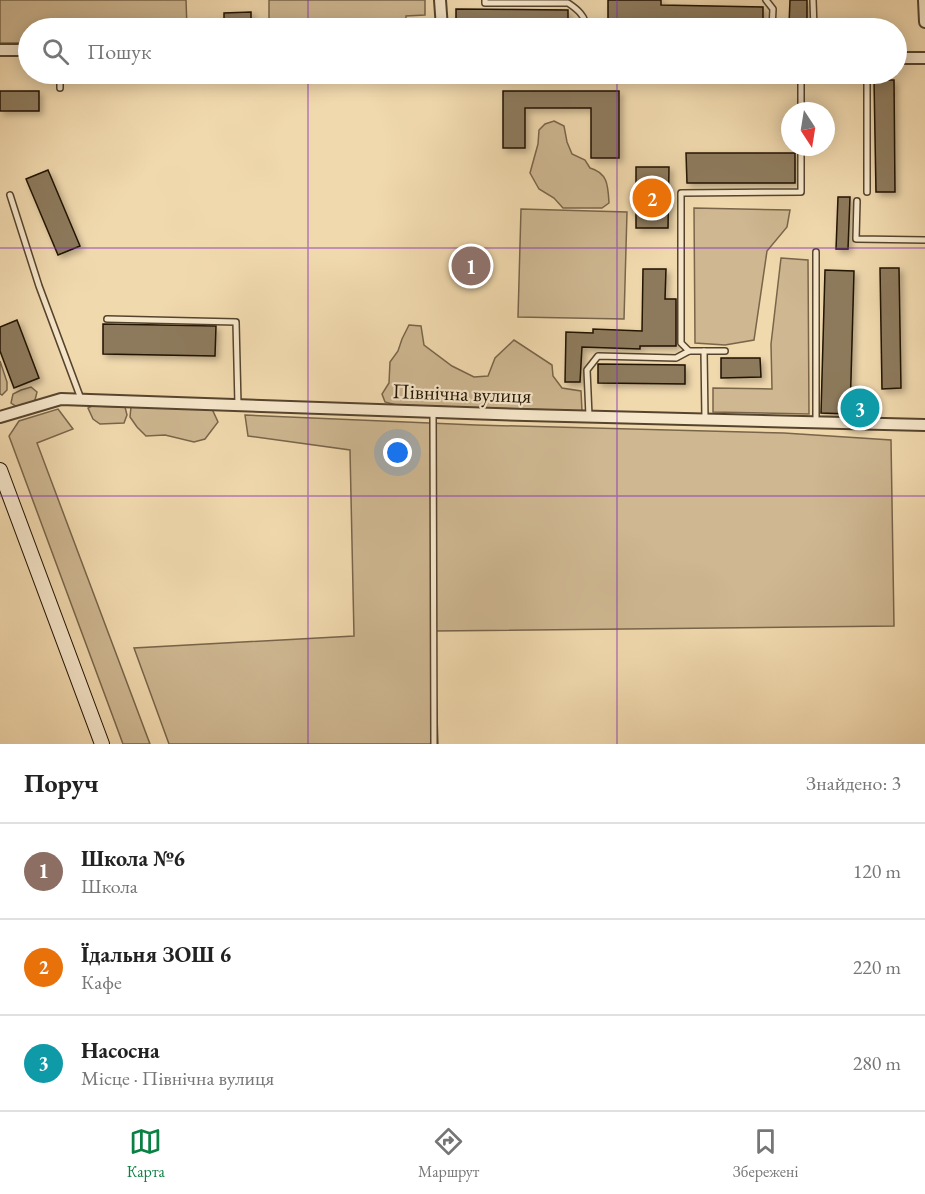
<!DOCTYPE html>
<html lang="uk">
<meta charset="utf-8">
<style>
body{margin:0;font-family:"EB Garamond",serif;background:#f2f2f2;color:#222}
.compass{position:absolute;left:781px;top:102px;width:54px;height:54px;border-radius:50%;background:#fff;box-shadow:0 3px 15px #0003;rotate:168deg}
.you{position:absolute;left:398px;top:453px;width:21px;height:21px;margin:-15px;border:4px solid #fff;border-radius:50%;background:#1a73e8;box-shadow:0 0 0 9px #1a73e833}
.badge{display:grid;place-items:center;width:39px;height:39px;border-radius:50%;background:#0b8043;color:#fff;font-size:20px;font-weight:700}
.pin{position:absolute;translate:-50% -50%;border:3px solid #fff;box-shadow:0 2px 6px #0006}
.list{margin:0;padding:0;list-style:none}
h2{display:flex;justify-content:space-between;align-items:center;height:78px;margin:0;padding:0 24px;font-size:26px}
h2 small{font-size:20px;font-weight:400;color:#767676}
.list li{display:grid;grid-template-columns:39px 1fr auto;gap:18px;align-items:center;box-sizing:border-box;height:96px;padding:0 24px;border-top:2px solid #e0e0e0}
.list b{display:block;font-size:22px;white-space:nowrap}
.list p{margin:0;font-size:20px;white-space:nowrap;color:#767676}
.list em{font-size:20px;font-style:normal;color:#767676}
.icon{flex:none;width:33px;height:33px;fill:none;stroke:currentColor;stroke-width:2;stroke-linecap:round;stroke-linejoin:round}
.map{position:relative;flex:none;width:925px;height:744px;overflow:hidden}
.search{position:absolute;background:#fff;box-shadow:0 3px 15px #0003;left:18px;right:18px;top:18px;height:66px;display:flex;align-items:center;gap:15px;box-sizing:border-box;padding:0 21px;border-radius:33px;color:#767676;font-size:22px}
.sheet{height:366px;background:#fff}
nav{display:flex;justify-content:space-around;align-items:center;box-sizing:border-box;height:84px;border-top:2px solid #e0e0e0;background:#fff;font-size:16px;color:#767676}
nav a{display:grid;justify-items:center;gap:3px}
nav .on{color:#0b8043}
.map>svg:first-child{display:block}
</style>
<div class="map">
<svg width="925" height="744" viewBox="0 0 925 744">
<defs>
<filter id="shadow"><feDropShadow dx="3.5" dy="3.5" stdDeviation="3" flood-color="#0004"/></filter>
</defs>
<rect width="100%" height="100%" fill="#f1d9ae"/>
<filter id="stains"><feTurbulence type="fractalNoise" baseFrequency=".00333" numOctaves="4"/><feColorMatrix values="0 0 0 0 .2 0 0 0 0 .09 0 0 0 0 .02 0 0 0 .5 -.17"/></filter>
<radialGradient id="worn" r=".72"><stop offset=".6" stop-color="#630" stop-opacity="0"/><stop offset="1" stop-color="#630" stop-opacity=".3"/></radialGradient>
<g fill="#ceb791" stroke="#78654a" stroke-width="1.5">
<polygon points="0,0 186,0 187,28 28,28 28,43 0,43"/>
<polygon points="269,0 425,0 425,15 406,16 406,28 269,28"/>
<path d="M554,121L564,126L567,142L572,154L585,160L590,168C608,173 608,186 609,203L602,208H563L554,198L539,189L530,173L538,144L539,130L545,124Z"/>
<polygon points="694,208 790,210 787,227 767,251 754,340 725,345 695,343"/>
<polygon points="521,209 627,212 624,319 518,317"/>
<polygon points="781,258 808,260 809,414 713,412 713,388 772,389 771,344"/>
<polygon points="409,325 421,326 424,345 452,366 474,377 488,376 495,358 514,340 552,365 553,376 562,388 581,391 582,411 396,405 385,402 382,394 389,383 390,362 398,351 402,339"/>
<polygon points="0,361 7,382 7,390 2,395 0,394"/>
<path d="M31,387L37,392L35,400C28,406 19,410 11,403L13,394L21,390Z"/>
<polygon points="92,406 125,407 127,415 124,423 100,424 93,419 88,408"/>
<polygon points="131,407 212,409 218,422 205,439 194,442 165,435 146,436 137,427 130,417"/>
<polygon points="58,409 73,429 37,443 150,744 123,744 9,436 19,421"/>
<polygon points="245,415 476,425 784,433 891,440 894,626 434,631 438,744 169,744 134,648 354,636 350,450 248,436"/>
</g>
<g fill="#8d7a5b" stroke="#211302" stroke-width="1.5" filter="url(#shadow)">
<polygon points="608,0 661,0 661,5 763,7 763,24 661,22 661,19 608,19"/>
<polygon points="790,0 807,0 807,26 789,25"/>
<polygon points="456,9 568,10 568,28 456,27"/>
<polygon points="251,12 251,28 224,28 224,13"/>
<polygon points="874,80 894,80 895,192 876,192"/>
<rect x="0" y="91" width="39" height="20"/>
<polygon points="503,91 619,91 619,158 591,158 591,108 525,108 525,148 503,148"/>
<polygon points="686,153 795,153 795,183 687,183"/>
<polygon points="636,167 669,167 668,228 636,228"/>
<polygon points="48,170 80,246 58,255 26,179"/>
<polygon points="838,197 850,197 848,249 836,249"/>
<polygon points="880,268 899,268 901,388 882,389"/>
<polygon points="643,269 666,269 665,299 676,299 676,346 640,346 640,349 582,347 580,382 565,382 566,332 593,333 593,329 642,331"/>
<polygon points="825,270 854,271 850,414 821,413"/>
<polygon points="17,320 39,378 14,388 0,351 0,327"/>
<polygon points="103,324 216,326 215,356 103,354"/>
<polygon points="721,358 760,358 761,377 721,378"/>
<polygon points="598,364 685,365 685,384 598,383"/>
</g>
<g fill="none" stroke-linecap="round" stroke-linejoin="round">
<defs>
<g id="service">
<path d="M485,0V3H568C577,9 586,16 586,28"/>
<polyline points="766,0 773,9 772,28"/>
<polyline points="813,0 814,28"/>
<polyline points="60,74 60,88"/>
<polyline points="867,74 867,192"/>
<polyline points="801,111 801,74"/>
<polyline points="10,195 39,286 81,399"/>
<polyline points="857,201 856,239 925,240"/>
<polyline points="816,252 816,422"/>
<polyline points="107,319 236,322 238,405"/>
<polyline points="689,351 681,343 681,193 801,192 801,147"/>
<polyline points="704,351 705,419"/>
<polyline points="433,411 434,744"/>
<polyline points="589,416 587,370 598,356 676,358 689,351 725,351"/>
</g>
<g id="minor">
<polyline points="440,0 442,28"/>
<polyline points="924,0 925,22"/>
<polyline points="0,50 28,50"/>
<polyline points="896,58 925,58"/>
<polyline points="0,417 61,399 526,415 925,425"/>
</g>
<polyline id="secondary" points="0,470 102,744"/>
</defs>
<use href="#service" stroke="#55442d" stroke-width="8"/>
<use href="#minor" stroke="#55442d" stroke-width="14"/>
<use href="#secondary" stroke="#211302" stroke-width="16"/>
<use href="#service" stroke="#f6e6ca" stroke-width="5"/>
<use href="#minor" stroke="#f6e6ca" stroke-width="10"/>
<use href="#secondary" stroke="#f6e6ca" stroke-width="14"/>
</g>
<path fill="none" stroke="#7b2cbf" stroke-width="1.5" stroke-opacity="0.55" d="M308,0V28M617,0V28M308,74V744M617,74V744M0,248H925M0,496H925"/>
<g text-anchor="middle" dominant-baseline="central" stroke-width="4.5" stroke-linejoin="round" paint-order="stroke">
<g font-size="21" fill="#211302" stroke="#f6e6ca">
<text transform="translate(462 393) rotate(2)">Північна вулиця</text>
</g>
</g>
<rect width="100%" height="100%" filter="url(#stains)"/>
<rect width="100%" height="100%" fill="url(#worn)"/>
</svg>
<svg class="compass" viewBox="-18 -18 36 36"><path d="M0-13l5 13h-10z" fill="#e53935"/><path d="M0 13l5-13h-10z" fill="#767676"/></svg>
<div class="you"></div>
<div class="pin badge" style="left:471px;top:266px;background:#8d6e63">1</div>
<div class="pin badge" style="left:652px;top:198px;background:#e8710a">2</div>
<div class="pin badge" style="left:860px;top:408px;background:#0f9aa8">3</div>
<div class="search"><svg class="icon" aria-label="search" viewBox="0 0 24 24"><circle cx="10" cy="10" r="6"/><path d="M15 15l6 6"/></svg>Пошук</div>
</div>
<section class="sheet">
<h2>Поруч<small>Знайдено: 3</small></h2>
<ul class="list">
<li><span class="badge" style="background:#8d6e63">1</span><div><b>Школа №6</b><p>Школа</p></div><em>120 m</em></li>
<li><span class="badge" style="background:#e8710a">2</span><div><b>Їдальня ЗОШ 6</b><p>Кафе</p></div><em>220 m</em></li>
<li><span class="badge" style="background:#0f9aa8">3</span><div><b>Насосна</b><p>Місце · Північна вулиця</p></div><em>280 m</em></li>
</ul>
</section>
<nav>
<a class="on"><svg class="icon" aria-label="map" viewBox="0 0 24 24"><path d="M3 6l6-2 6 2 6-2v14l-6 2-6-2-6 2zM9 4v14M15 6v14"/></svg>Карта</a>
<a><svg class="icon" aria-label="directions" viewBox="0 0 24 24"><path d="M12 3l9 9-9 9-9-9zM9 14v-3h6M13 9l2 2-2 2"/></svg>Маршрут</a>
<a><svg class="icon" aria-label="saved" viewBox="0 0 24 24"><path d="M7 4h10v16l-5-4-5 4z"/></svg>Збережені</a>
</nav>
